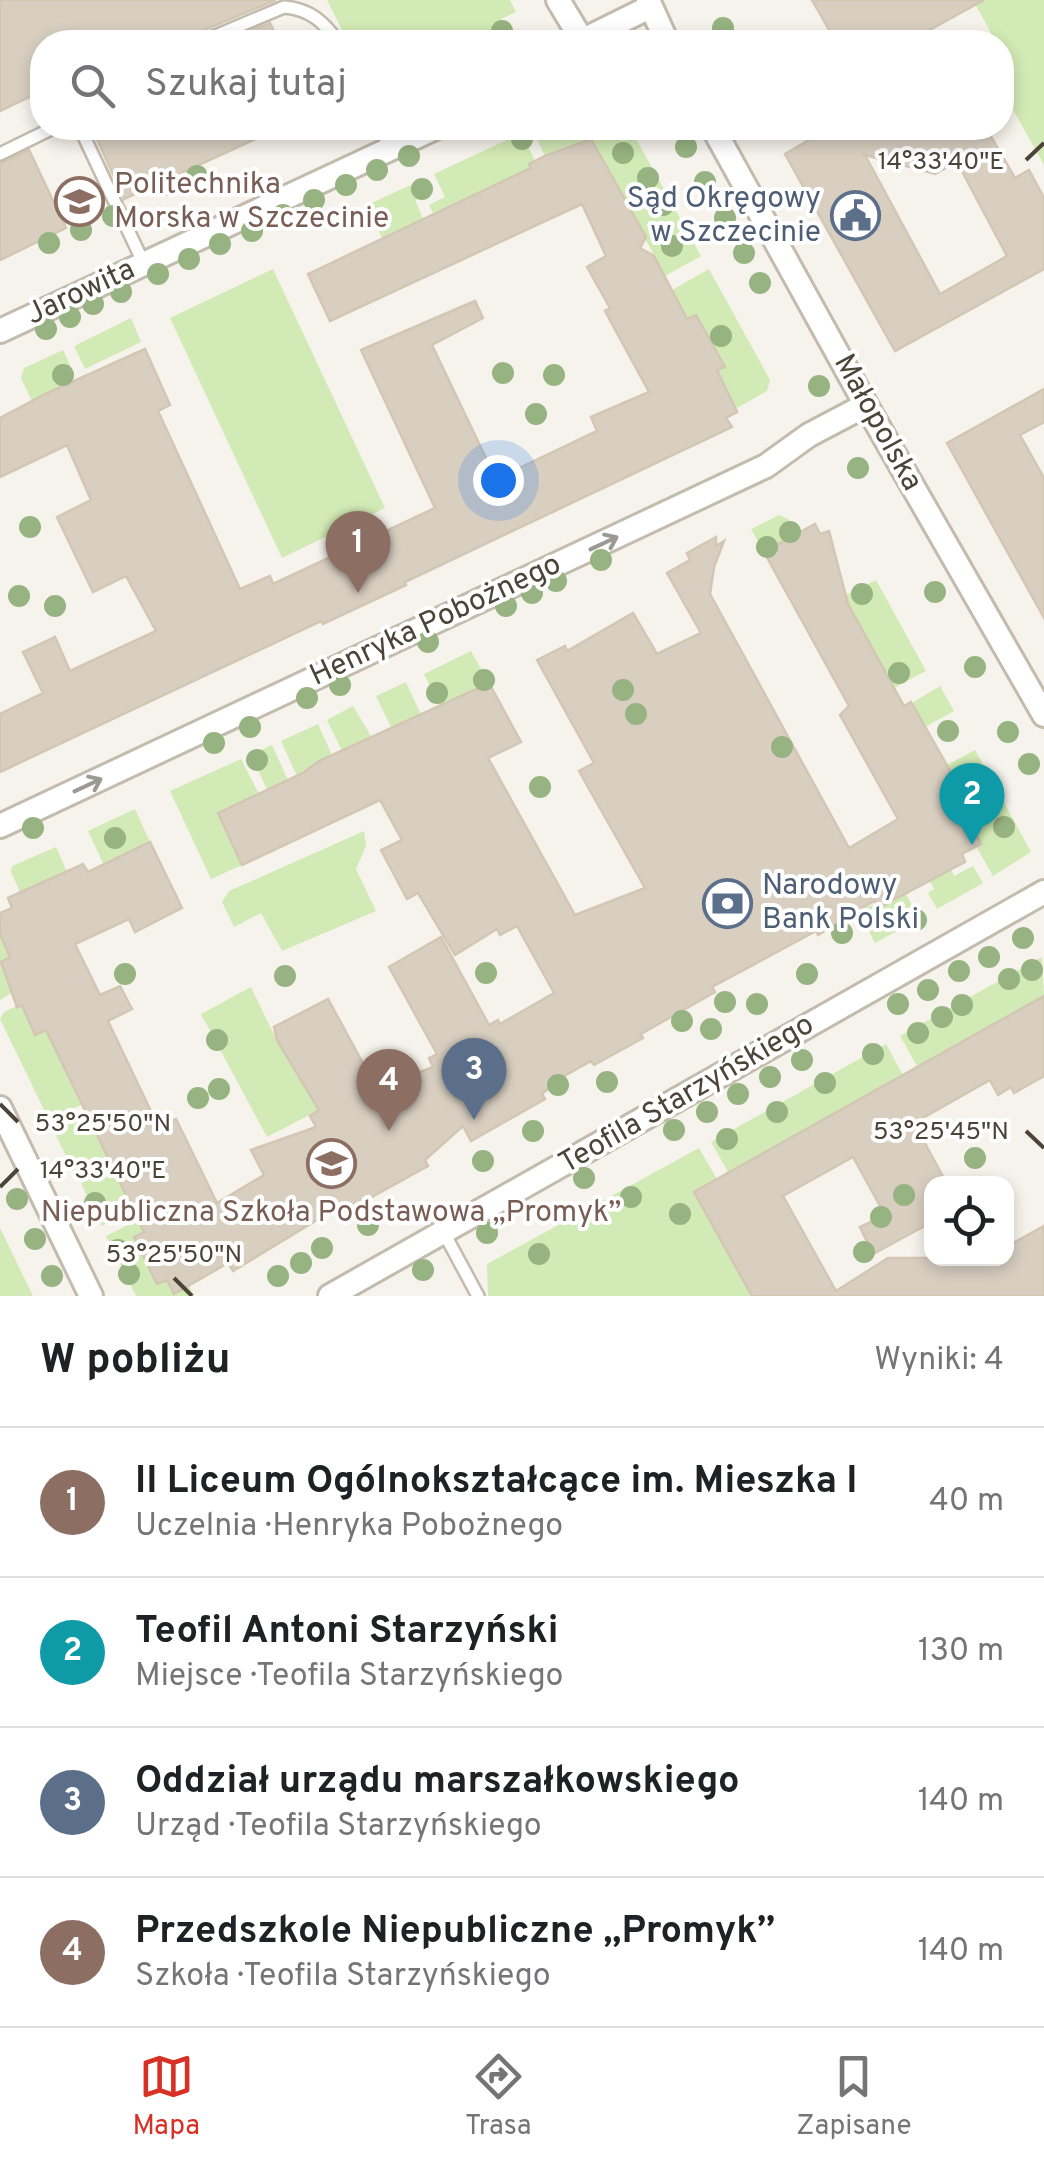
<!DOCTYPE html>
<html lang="pl">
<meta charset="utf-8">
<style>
body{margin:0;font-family:Overpass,sans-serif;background:#f2f2f2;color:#202124}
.controls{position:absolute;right:30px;bottom:30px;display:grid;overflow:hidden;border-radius:20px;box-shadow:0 5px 15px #0003}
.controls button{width:90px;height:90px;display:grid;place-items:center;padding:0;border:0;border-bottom:2px solid #e0e0e0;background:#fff;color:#202124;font:50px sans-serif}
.you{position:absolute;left:498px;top:480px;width:35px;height:35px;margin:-25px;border:8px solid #fff;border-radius:50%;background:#1a73e8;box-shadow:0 0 0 15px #1a73e833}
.badge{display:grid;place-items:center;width:65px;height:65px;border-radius:50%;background:#d93025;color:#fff;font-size:32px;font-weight:700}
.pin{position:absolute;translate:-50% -82px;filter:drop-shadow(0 2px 5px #0008)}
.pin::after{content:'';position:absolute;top:52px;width:35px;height:30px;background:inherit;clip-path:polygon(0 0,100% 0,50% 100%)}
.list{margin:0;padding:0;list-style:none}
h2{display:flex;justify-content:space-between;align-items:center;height:130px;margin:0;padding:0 40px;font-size:42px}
h2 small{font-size:32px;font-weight:400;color:#757577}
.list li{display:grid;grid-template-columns:65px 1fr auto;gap:30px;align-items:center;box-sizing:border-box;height:150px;padding:0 40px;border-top:2px solid #e0e0e0}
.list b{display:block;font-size:38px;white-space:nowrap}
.list p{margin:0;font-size:32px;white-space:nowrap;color:#757577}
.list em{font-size:32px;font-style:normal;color:#757577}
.icon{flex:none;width:55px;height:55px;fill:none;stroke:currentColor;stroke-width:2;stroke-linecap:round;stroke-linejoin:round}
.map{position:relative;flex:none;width:1044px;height:1296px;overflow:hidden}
.search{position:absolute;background:#fff;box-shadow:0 5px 15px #0003;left:30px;right:30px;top:30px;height:110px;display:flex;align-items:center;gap:25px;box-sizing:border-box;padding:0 35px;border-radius:40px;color:#757577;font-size:38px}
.sheet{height:730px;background:#fff}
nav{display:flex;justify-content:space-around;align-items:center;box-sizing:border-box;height:140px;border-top:2px solid #e0e0e0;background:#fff;font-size:28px;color:#757577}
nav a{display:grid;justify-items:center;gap:5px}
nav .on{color:#d93025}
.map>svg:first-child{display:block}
</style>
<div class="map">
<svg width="1044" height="1296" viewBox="0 0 1044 1296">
<rect width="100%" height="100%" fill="#f6f3ec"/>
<g fill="#d2eab5">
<polygon points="327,0 510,0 516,12 501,19 510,38 499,42 348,42"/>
<polygon points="973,0 1044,0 1044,165 1002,90 1002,42 981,42 991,33"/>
<polygon points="630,128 701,256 665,276 594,142 567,150 564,147 545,156 532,129"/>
<polygon points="522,133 535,161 530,164 531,168 433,213 429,205 445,197 434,174"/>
<polygon points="424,179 430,192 415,200 423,218 382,238 367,205"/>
<polygon points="273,269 385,508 282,558 170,318"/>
<polygon points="709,269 770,380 767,391 735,409 717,370 725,366 696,315 687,319 672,290"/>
<polygon points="131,318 141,342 85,369 74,346"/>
<polygon points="63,350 73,372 68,375 71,382 32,401 21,378 24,368"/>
<polygon points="779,515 788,519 796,534 764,552 751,529"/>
<polygon points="876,580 926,671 894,688 844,596"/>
<polygon points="471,651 489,683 440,706 424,674"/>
<polygon points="406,682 421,715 392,729 376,696"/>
<polygon points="940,686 954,711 925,727 912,703"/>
<polygon points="353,706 372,738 342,751 327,720"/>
<polygon points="318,724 332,755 297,776 281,741"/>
<polygon points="272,745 288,780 267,790 251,755"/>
<polygon points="975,750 989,775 961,790 947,765"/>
<polygon points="241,759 259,794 217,812 242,865 211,879 170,791"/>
<polygon points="994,784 1031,852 993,876 976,846 981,843 964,812 974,806 970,798"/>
<polygon points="135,809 150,842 104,865 88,831"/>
<polygon points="364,831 366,846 356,869 376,911 282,951 261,913 234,927 222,902 229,891"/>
<polygon points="56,847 67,872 20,892 11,872 12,866"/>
<polygon points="973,866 983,883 937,909 928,893 934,889 930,881 951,869 954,876"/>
<polygon points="906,894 919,919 875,943 859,912 875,903 879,908"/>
<polygon points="0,934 10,957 1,963 15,991 0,1000"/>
<polygon points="1042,957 1044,996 918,1068 900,1036"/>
<polygon points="251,987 276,1039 319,1110 267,1137 201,1014"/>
<polygon points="18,1005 22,1005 35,1034 45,1030 81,1105 49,1120 0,1019 4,1012"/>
<polygon points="886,1044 903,1075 728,1172 711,1142"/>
<polygon points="85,1115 107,1157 74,1173 53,1129"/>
<polygon points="699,1148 717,1179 694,1191 752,1296 488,1296 487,1264"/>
<polygon points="113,1168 133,1211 101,1226 81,1183"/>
<polygon points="138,1220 144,1232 134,1237 157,1284 167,1280 174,1294 189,1286 194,1296 136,1296 106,1236"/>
<polygon points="0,1228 33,1296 0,1296"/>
</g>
<g fill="#d8cfc1" stroke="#d3c7b4" stroke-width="2.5" fill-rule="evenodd">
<polygon points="0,0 276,0 197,33 192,42 42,42 42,91 0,111"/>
<polygon points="812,0 984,0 908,42 836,42"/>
<polygon points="270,23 279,42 224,42"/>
<polygon points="92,128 280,128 124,199"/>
<path d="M793,128H986L1015,178L1029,170L1044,198V269L895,351L785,154L809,140L792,135ZM865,155L935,174L957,162L1007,256L940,294Z"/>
<polygon points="591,139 646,237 640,248 654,256 687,319 696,315 725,367 717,370 737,412 726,418 732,427 405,582 406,585 323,624 321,621 0,772 0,714 43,693 23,652 55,637 70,671 156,631 126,576 93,592 57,517 91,500 67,445 0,477 0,418 47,393 145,349 170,405 158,411 240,589 270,576 273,584 435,508 361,350 475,301 483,318 432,345 496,479 597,431 591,417 649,392 605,311 610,308 587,267 606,256 582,204 330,321 308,274 531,168 529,164 545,156"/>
<polygon points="29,150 66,228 0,260 0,164"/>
<polygon points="1044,389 1044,422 1020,435 1044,478 1044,618 947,443"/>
<polygon points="815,524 820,534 829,531 848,604 904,706 911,702 931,737 962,792 955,796 981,844 962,854 965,862 878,908 874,901 818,935 816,931 712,987 715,992 641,1034 643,1038 594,1065 591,1061 559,1079 542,1094 545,1099 471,1141 463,1126 425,1160 428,1166 339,1215 335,1209 233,1271 228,1263 174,1294 167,1280 157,1284 134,1237 144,1232 46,1030 35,1035 22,1005 17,1007 1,962 10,957 0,934 0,913 12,908 8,898 83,864 88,872 150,842 182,908 135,932 129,919 75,944 100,995 120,986 132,1009 108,1021 159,1128 176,1119 217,1203 264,1175 251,1150 316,1127 310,1116 319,1110 277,1040 274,1027 328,999 377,1089 433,1067 429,1058 437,1054 389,967 441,937 489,1025 498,1020 500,1024 554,993 517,926 500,935 497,929 455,955 418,893 407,899 381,850 402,840 380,800 242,865 218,813 303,773 319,761 489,683 521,742 488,758 575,915 645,888 579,771 594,763 537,660 565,646 567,651 633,613 657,654 701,633 667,573 690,560 687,553 716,537 716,546 724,541 714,567 710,594 849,848 898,819 840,715 849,706 764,552"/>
<polygon points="1044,996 1044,1076 1014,1093 1011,1087 998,1095 990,1080 914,1123 947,1184 932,1184 932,1222 873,1254 860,1227 885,1215 853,1157 783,1196 836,1291 888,1258 1006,1258 1006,1247 1044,1226 1044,1296 752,1296 694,1192"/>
</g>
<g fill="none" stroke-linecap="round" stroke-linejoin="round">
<defs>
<g id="service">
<path d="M201,42L284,7C310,9 324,22 338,42"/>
<polyline points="80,128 144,264"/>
<polyline points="380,128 391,148"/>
<polyline points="0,154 53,128"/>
<polyline points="444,1233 478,1296"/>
</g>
<g id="minor">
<polyline points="558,0 582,40"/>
<polyline points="648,0 667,42"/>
<polyline points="579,42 650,7"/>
<polyline points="713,128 866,405 1044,715"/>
<polyline points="0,331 435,128"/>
<polyline points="0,826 766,466 809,435 866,405"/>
<polyline points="0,1108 91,1296"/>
<polyline points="330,1296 1044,892"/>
</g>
</defs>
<use href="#service" stroke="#c2bbae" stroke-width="16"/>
<use href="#minor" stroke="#c2bbae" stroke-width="28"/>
<use href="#service" stroke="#fff" stroke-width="11"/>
<use href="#minor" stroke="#fff" stroke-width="22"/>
</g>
<g fill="#97b381">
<circle cx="723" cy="28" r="11"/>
<circle cx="502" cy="31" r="11"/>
<circle cx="522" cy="139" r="11"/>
<circle cx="686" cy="147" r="11"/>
<circle cx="623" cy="153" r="11"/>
<circle cx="409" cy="156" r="11"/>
<circle cx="377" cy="170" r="11"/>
<circle cx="197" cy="176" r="11"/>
<circle cx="648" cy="178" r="11"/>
<circle cx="705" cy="182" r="11"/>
<circle cx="170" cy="185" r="11"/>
<circle cx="346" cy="185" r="11"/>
<circle cx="422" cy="189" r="11"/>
<circle cx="314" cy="200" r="11"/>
<circle cx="663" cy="205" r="11"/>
<circle cx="283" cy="215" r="11"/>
<circle cx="113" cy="216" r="11"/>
<circle cx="725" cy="218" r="11"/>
<circle cx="81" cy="230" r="11"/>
<circle cx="252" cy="231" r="11"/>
<circle cx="49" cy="243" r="11"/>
<circle cx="220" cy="244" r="11"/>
<circle cx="672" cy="246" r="11"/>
<circle cx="744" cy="253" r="11"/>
<circle cx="189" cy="259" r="11"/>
<circle cx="158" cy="274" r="11"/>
<circle cx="760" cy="283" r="11"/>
<circle cx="121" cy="292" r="11"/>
<circle cx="93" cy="304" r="11"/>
<circle cx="70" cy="317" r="11"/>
<circle cx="46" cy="329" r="11"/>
<circle cx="721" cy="336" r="11"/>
<circle cx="503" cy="373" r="11"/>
<circle cx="63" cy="375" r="11"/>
<circle cx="554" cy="375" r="11"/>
<circle cx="819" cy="386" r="11"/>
<circle cx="536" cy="414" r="11"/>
<circle cx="858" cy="468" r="11"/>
<circle cx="30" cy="527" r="11"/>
<circle cx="790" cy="532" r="11"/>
<circle cx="767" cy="547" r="11"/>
<circle cx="601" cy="560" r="11"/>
<circle cx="556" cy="581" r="11"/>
<circle cx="935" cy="592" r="11"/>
<circle cx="532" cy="593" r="11"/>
<circle cx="862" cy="594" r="11"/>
<circle cx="19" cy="596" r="11"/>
<circle cx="55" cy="606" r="11"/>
<circle cx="506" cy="606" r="11"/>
<circle cx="428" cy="642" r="11"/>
<circle cx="975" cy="667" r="11"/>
<circle cx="899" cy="673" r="11"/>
<circle cx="484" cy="680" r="11"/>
<circle cx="340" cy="685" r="11"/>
<circle cx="623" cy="690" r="11"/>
<circle cx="437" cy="693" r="11"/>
<circle cx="307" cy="698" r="11"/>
<circle cx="636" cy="714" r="11"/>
<circle cx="250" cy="727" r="11"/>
<circle cx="948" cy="731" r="11"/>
<circle cx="1008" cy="732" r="11"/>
<circle cx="214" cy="743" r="11"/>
<circle cx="782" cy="747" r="11"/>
<circle cx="257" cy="760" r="11"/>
<circle cx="1029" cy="764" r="11"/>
<circle cx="977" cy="777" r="11"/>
<circle cx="540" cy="787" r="11"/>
<circle cx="990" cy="800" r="11"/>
<circle cx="1004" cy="827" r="11"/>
<circle cx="33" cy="828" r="11"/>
<circle cx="115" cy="838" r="11"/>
<circle cx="916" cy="920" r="11"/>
<circle cx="842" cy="933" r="11"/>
<circle cx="1023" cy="938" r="11"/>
<circle cx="989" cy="957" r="11"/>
<circle cx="1032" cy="970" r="11"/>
<circle cx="959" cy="971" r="11"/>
<circle cx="486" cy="973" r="11"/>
<circle cx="125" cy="974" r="11"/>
<circle cx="807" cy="974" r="11"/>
<circle cx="285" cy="976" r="11"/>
<circle cx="1009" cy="979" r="11"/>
<circle cx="928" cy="990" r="11"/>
<circle cx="725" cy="1002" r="11"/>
<circle cx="757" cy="1004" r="11"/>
<circle cx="898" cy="1004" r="11"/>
<circle cx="962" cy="1005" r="11"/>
<circle cx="942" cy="1017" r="11"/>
<circle cx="682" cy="1021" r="11"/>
<circle cx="711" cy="1029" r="11"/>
<circle cx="918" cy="1033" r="11"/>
<circle cx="217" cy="1040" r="11"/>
<circle cx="873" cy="1054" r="11"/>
<circle cx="802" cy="1060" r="11"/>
<circle cx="770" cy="1077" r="11"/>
<circle cx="607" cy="1082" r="11"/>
<circle cx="825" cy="1083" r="11"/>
<circle cx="558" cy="1085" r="11"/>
<circle cx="219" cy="1089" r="11"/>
<circle cx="738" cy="1094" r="11"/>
<circle cx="198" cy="1098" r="11"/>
<circle cx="707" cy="1112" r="11"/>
<circle cx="777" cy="1112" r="11"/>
<circle cx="674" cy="1130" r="11"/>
<circle cx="533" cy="1131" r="11"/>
<circle cx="727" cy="1139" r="11"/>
<circle cx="975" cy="1158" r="11"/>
<circle cx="483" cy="1161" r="11"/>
<circle cx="584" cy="1178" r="11"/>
<circle cx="904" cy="1195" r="11"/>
<circle cx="631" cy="1197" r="11"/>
<circle cx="17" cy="1199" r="11"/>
<circle cx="95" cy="1203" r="11"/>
<circle cx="680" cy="1214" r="11"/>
<circle cx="881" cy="1217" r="11"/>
<circle cx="368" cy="1225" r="11"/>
<circle cx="487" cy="1233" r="11"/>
<circle cx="35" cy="1239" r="11"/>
<circle cx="322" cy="1248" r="11"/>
<circle cx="118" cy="1250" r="11"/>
<circle cx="864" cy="1252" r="11"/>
<circle cx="539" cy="1254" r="11"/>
<circle cx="301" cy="1263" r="11"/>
<circle cx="423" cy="1270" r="11"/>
<circle cx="129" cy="1274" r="11"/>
<circle cx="52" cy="1276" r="11"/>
<circle cx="278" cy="1276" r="11"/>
</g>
<defs><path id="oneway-shaft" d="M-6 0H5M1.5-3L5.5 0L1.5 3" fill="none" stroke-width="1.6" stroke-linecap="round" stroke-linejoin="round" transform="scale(2.5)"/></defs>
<g stroke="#9c9892">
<use href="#oneway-shaft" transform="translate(604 543) rotate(-25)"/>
<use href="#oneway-shaft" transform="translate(88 785) rotate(-25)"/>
</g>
<path fill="none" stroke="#4b4439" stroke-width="4" d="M1026,160L1044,143M0,1104L18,1122M1026,1131L1044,1148M0,1187L18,1169M174,1278L192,1296"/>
<defs>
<symbol id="university-ring" viewBox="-11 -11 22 22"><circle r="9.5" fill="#fff" stroke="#8d6e63" stroke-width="1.5"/><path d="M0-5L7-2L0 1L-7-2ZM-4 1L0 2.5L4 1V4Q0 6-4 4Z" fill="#8d6e63"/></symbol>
<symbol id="civic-ring" viewBox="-11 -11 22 22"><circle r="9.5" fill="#fff" stroke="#5c6f8a" stroke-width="1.5"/><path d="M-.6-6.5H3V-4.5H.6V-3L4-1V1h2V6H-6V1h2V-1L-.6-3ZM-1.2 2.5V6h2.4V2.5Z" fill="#5c6f8a"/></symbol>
<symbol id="bank-ring" viewBox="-11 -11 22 22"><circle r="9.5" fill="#fff" stroke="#5c6f8a" stroke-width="1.5"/><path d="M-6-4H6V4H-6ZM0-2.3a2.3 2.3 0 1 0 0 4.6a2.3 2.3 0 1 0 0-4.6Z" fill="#5c6f8a"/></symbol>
<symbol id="school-ring" viewBox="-11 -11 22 22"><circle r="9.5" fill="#fff" stroke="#8d6e63" stroke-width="1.5"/><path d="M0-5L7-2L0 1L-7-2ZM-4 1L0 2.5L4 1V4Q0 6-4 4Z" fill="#8d6e63"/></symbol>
</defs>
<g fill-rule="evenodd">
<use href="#university-ring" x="52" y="174" width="55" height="55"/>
<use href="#civic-ring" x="828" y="188" width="55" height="55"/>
<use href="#bank-ring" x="700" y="876" width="55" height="55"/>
<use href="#school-ring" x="304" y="1136" width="55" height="55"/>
</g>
<g text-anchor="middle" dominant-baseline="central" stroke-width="8" stroke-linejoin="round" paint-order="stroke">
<g font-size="30" fill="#785e54" stroke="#fff" text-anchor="start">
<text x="114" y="185">Politechnika<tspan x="114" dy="34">Morska w Szczecinie</tspan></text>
<text x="331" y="1213" text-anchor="middle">Niepubliczna Szkoła Podstawowa „Promyk”</text>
</g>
<g font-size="30" fill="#4e5e75" stroke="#fff" text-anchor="end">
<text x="821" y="199">Sąd Okręgowy<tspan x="821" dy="34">w Szczecinie</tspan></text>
<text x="762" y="886" text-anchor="start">Narodowy<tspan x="762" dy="34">Bank Polski</tspan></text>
</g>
<g font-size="30" fill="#4b4439" stroke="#fff">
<text transform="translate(81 293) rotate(-25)">Jarowita</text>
<text transform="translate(877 423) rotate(61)">Małopolska</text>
<text transform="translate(436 621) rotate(-25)">Henryka Pobożnego</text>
<text transform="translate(687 1095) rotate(-30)">Teofila Starzyńskiego</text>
</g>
</g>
<g font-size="25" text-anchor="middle" fill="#4b4439" stroke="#fff" stroke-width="8" stroke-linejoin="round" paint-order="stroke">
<text x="941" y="169">14°33'40"E</text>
<text x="103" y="1131">53°25'50"N</text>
<text x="941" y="1139">53°25'45"N</text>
<text x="103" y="1178">14°33'40"E</text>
<text x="174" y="1262">53°25'50"N</text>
</g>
</svg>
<div class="controls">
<button><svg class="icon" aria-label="locate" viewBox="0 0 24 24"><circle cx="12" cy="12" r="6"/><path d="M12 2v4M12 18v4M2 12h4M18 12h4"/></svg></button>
</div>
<div class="you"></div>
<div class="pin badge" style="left:358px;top:593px;background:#8d6e63">1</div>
<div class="pin badge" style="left:972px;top:845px;background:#0f9aa8">2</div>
<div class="pin badge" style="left:474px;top:1120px;background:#5c6f8a">3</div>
<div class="pin badge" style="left:389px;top:1131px;background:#8d6e63">4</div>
<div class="search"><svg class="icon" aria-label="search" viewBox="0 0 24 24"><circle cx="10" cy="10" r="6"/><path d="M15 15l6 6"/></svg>Szukaj tutaj</div>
</div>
<section class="sheet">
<h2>W pobliżu<small>Wyniki: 4</small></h2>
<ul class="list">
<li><span class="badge" style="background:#8d6e63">1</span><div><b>II Liceum Ogólnokształcące im. Mieszka I</b><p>Uczelnia · Henryka Pobożnego</p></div><em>40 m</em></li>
<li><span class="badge" style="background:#0f9aa8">2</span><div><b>Teofil Antoni Starzyński</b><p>Miejsce · Teofila Starzyńskiego</p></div><em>130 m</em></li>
<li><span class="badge" style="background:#5c6f8a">3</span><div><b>Oddział urządu marszałkowskiego</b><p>Urząd · Teofila Starzyńskiego</p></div><em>140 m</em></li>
<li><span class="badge" style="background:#8d6e63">4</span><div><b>Przedszkole Niepubliczne „Promyk”</b><p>Szkoła · Teofila Starzyńskiego</p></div><em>140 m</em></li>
</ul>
</section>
<nav>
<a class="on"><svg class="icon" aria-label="map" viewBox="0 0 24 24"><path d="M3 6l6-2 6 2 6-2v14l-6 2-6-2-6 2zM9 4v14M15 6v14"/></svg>Mapa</a>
<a><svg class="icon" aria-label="directions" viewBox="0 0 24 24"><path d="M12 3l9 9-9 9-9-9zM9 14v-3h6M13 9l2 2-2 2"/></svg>Trasa</a>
<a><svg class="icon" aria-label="saved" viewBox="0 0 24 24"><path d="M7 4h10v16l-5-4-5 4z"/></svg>Zapisane</a>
</nav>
